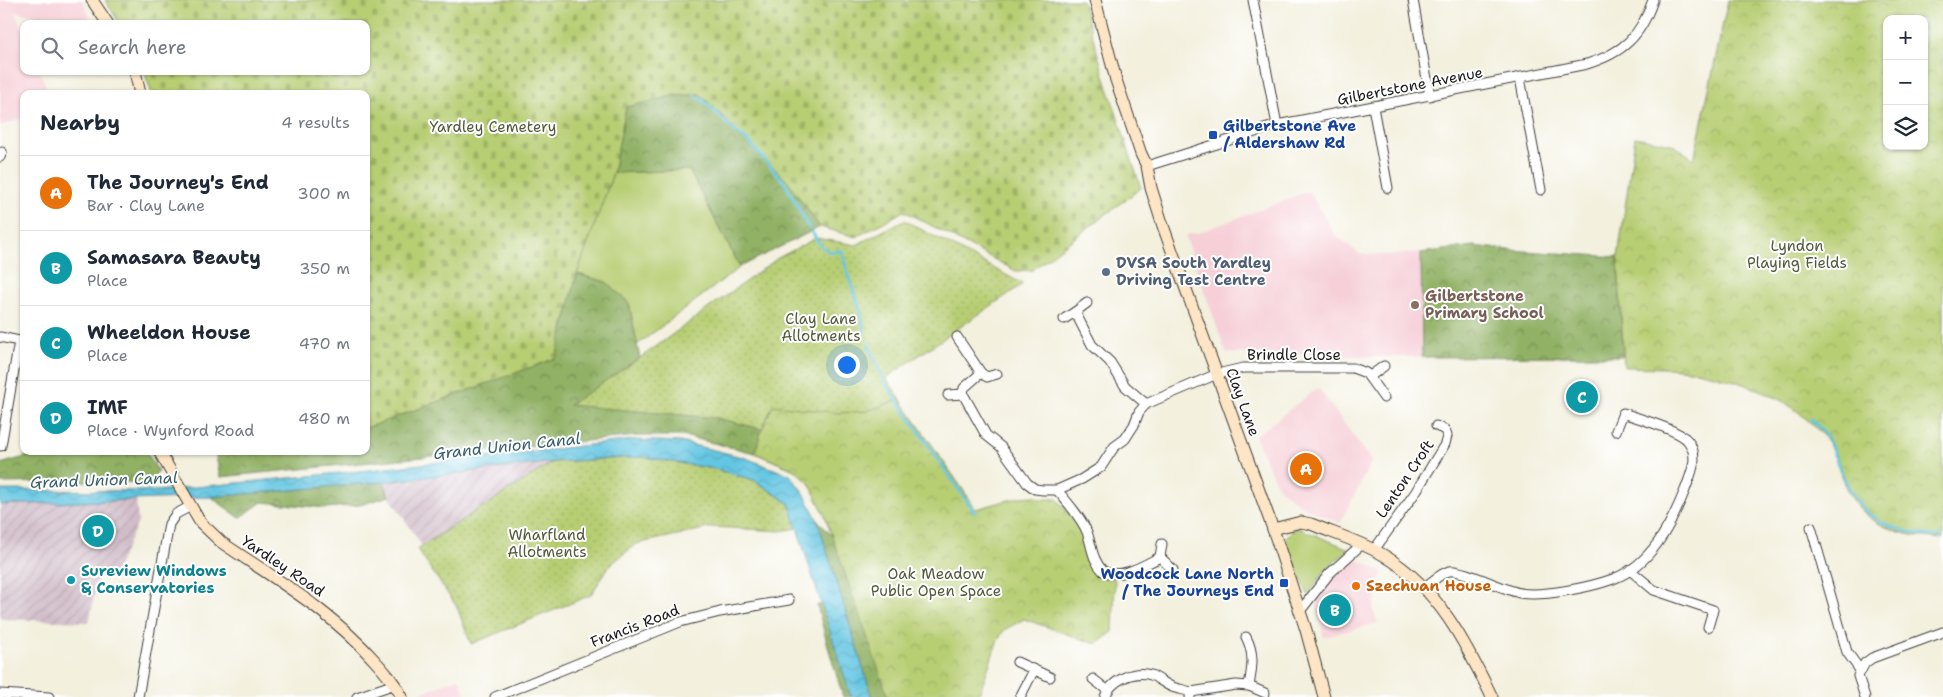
<!DOCTYPE html>
<meta charset="utf-8">
<style>
body{margin:0;font-family:"Shantell Sans",sans-serif;background:#f6f6f7;color:#1f2937}
.controls{position:absolute;right:15px;top:15px;display:grid;overflow:hidden;border-radius:10px;box-shadow:0 1px 4px #0004}
.controls button{width:45px;height:45px;display:grid;place-items:center;padding:0;border:0;border-bottom:1px solid #e0e1e3;background:#fff;color:#1f2937;font:25px sans-serif}
.you{position:absolute;left:846px;top:364px;width:18px;height:18px;margin:-12px;border:4px solid #fff;border-radius:50%;background:#1a73e8;box-shadow:0 0 0 8px #1a73e833}
.badge{display:grid;place-items:center;width:32px;height:32px;border-radius:50%;background:#2563eb;color:#fff;font-size:16px;font-weight:700}
.pin{position:absolute;translate:-50% -50%;border:2px solid #fff;box-shadow:0 1px 5px #0006}
.list{margin:0;padding:0;list-style:none}
h2{display:flex;justify-content:space-between;align-items:center;height:65px;margin:0;padding:0 20px;font-size:21px}
h2 small{font-size:16px;font-weight:400;color:#747a83}
.list li{display:grid;grid-template-columns:32px 1fr auto;gap:15px;align-items:center;box-sizing:border-box;height:75px;padding:0 20px;border-top:1px solid #e0e1e3}
.list b{display:block;font-size:19px;white-space:nowrap}
.list p{margin:0;font-size:16px;white-space:nowrap;color:#747a83}
.list em{font-size:16px;font-style:normal;color:#747a83}
.icon{flex:none;width:28px;height:28px;fill:none;stroke:currentColor;stroke-width:2;stroke-linecap:round;stroke-linejoin:round}
.map{position:relative;flex:none;width:1943px;height:697px;overflow:hidden}
.search{position:absolute;background:#fff;box-shadow:0 1px 4px #0004;left:20px;top:20px;width:350px;height:55px;display:flex;align-items:center;gap:12px;box-sizing:border-box;padding:0 18px;border-radius:10px;color:#747a83;font-size:19px}
.panel{position:absolute;background:#fff;box-shadow:0 1px 4px #0004;left:20px;top:90px;width:350px;height:365px;border-radius:10px}
.map>svg:first-child{display:block}
</style>
<div class="map">
<svg width="1943" height="697" viewBox="0 0 1943 697">
<defs>
<pattern id="industrial-furrows" width="10" height="10" patternUnits="userSpaceOnUse" patternTransform="scale(1.25)"><rect width="10" height="10" fill="#d1bdc9"/><path d="M-1 1l2-2M0 10L10 0M9 11l2-2" fill="none" stroke="#b3a2ac"/></pattern>
<pattern id="forest-crowns" width="20" height="18" patternUnits="userSpaceOnUse" patternTransform="scale(1.25)"><rect width="20" height="18" fill="#91b165"/><path d="M2 6a3 3 0 1 1 6 0M12 15a3 3 0 1 1 6 0" fill="none" stroke="#768f52"/></pattern>
<pattern id="cemetery-stones" width="16" height="16" patternUnits="userSpaceOnUse" patternTransform="scale(1.25)"><rect width="16" height="16" fill="#b7ce73"/><path d="M2 7V4a2 2 0 0 1 4 0v3zM10 15v-3a2 2 0 0 1 4 0v3z" fill="#9db063"/></pattern>
<pattern id="park-crowns" width="20" height="18" patternUnits="userSpaceOnUse" patternTransform="scale(1.25)"><rect width="20" height="18" fill="#b7ce73"/><path d="M2 6a3 3 0 1 1 6 0M12 15a3 3 0 1 1 6 0" fill="none" stroke="#9db063"/></pattern>
<pattern id="garden-dots" width="8" height="8" patternUnits="userSpaceOnUse" patternTransform="scale(1.25)"><rect width="8" height="8" fill="#b7ce73"/><path d="M2 2h.1M6 6h.1" fill="none" stroke="#9db063" stroke-width="1.8" stroke-linecap="round"/></pattern>
<pattern id="water-waves" width="16" height="10" patternUnits="userSpaceOnUse" patternTransform="scale(1.25)"><rect width="16" height="10" fill="#64c6e2"/><path d="M0 5q4-4 8 0t8 0" fill="none" stroke="#56aac1"/></pattern>
</defs>
<rect width="100%" height="100%" fill="#fff"/>
<filter id="ink" filterUnits="userSpaceOnUse"><feTurbulence type="fractalNoise" baseFrequency=".02" numOctaves="2"/><feDisplacementMap in="SourceGraphic" scale="10" xChannelSelector="R" yChannelSelector="G"/><feConvolveMatrix kernelMatrix="1 2 1 2 8 2 1 2 1" color-interpolation-filters="sRGB"/></filter>
<filter id="wash" filterUnits="userSpaceOnUse"><feTurbulence type="fractalNoise" baseFrequency=".0096" numOctaves="4" result="noise"/><feDisplacementMap in="SourceGraphic" scale="20" xChannelSelector="R" yChannelSelector="G"/><feGaussianBlur stdDeviation="1.12" result="paint"/><feColorMatrix in="noise" values="0 0 0 0 0 0 0 0 0 0 0 0 0 0 0 0 0 1.4 0 .05"/><feComposite in="paint" operator="in"/></filter>
<g filter="url(#wash)">
<rect width="100%" height="100%" fill="#f3f0de"/>
<g fill="#f6cfd7">
<polygon points="0,0 82,0 90,17 74,24 15,12 24,33 24,71 40,71 49,94 24,94 24,118 0,126"/>
<polygon points="1309,191 1334,234 1360,254 1393,255 1473,246 1509,250 1618,257 1623,356 1393,357 1226,353 1185,235 1198,233"/>
<polygon points="1318,388 1372,461 1340,523 1301,506 1277,486 1255,436"/>
<polygon points="1354,559 1366,563 1382,572 1373,610 1378,623 1324,637 1318,616 1316,601 1331,578"/>
<polygon points="459,678 467,697 413,696"/>
</g>
<g fill="url(#industrial-furrows)">
<polygon points="553,462 422,546 389,496 384,482"/>
<polygon points="136,500 138,522 115,573 99,572 89,622 0,619 0,505"/>
</g>
<g fill="#b7ce73" stroke="#6a7548">
<polygon points="689,170 740,267 637,345 629,303 606,282 577,274 613,173"/>
<polygon points="1298,528 1349,549 1323,573 1308,595 1284,540 1291,532"/>
</g>
<g fill="url(#forest-crowns)" stroke="#566640">
<polygon points="700,94 788,182 820,227 740,267 689,170 613,173 626,107 672,96"/>
<polygon points="1473,246 1509,250 1618,257 1623,356 1422,357 1421,253"/>
<polygon points="577,274 606,282 629,303 640,358 570,405 717,418 761,429 773,405 867,411 900,399 970,500 804,474 755,453 684,436 636,436 220,477 215,451 366,451 366,428 556,358"/>
<polygon points="46,451 146,451 158,471 150,484 113,481 0,483 0,464"/>
<polygon points="384,482 389,496 360,505 326,508 262,502 240,518 211,497"/>
<polygon points="817,519 831,535 847,540 888,697 872,697"/>
<polygon points="817,605 823,605 851,697 843,697 827,643"/>
</g>
<polygon fill="url(#cemetery-stones)" stroke="#6a7548" points="105,0 1082,0 1106,82 1141,188 1032,270 1016,271 904,211 856,237 820,227 788,182 700,94 672,96 626,107 613,173 577,274 556,358 366,428 366,94 152,94 144,71 366,71 366,24 120,24"/>
<g fill="url(#park-crowns)" stroke="#6a7548" fill-rule="evenodd">
<path d="M1728,0H1943V539C1903,536 1868,529 1847,490C1839,474 1836,456 1827,441C1821,432 1811,423 1803,416C1778,393 1730,378 1696,371C1673,367 1647,368 1624,367L1618,257L1635,137L1672,144L1694,159ZM1887,19H1924V146H1887Z"/>
<path d="M900,399L976,509L1020,497L1034,496L1041,499H1057C1065,509 1074,519 1080,530C1092,552 1081,574 1115,580L1113,632L1096,644L1024,619L1004,630L997,642L980,692L968,697H888L824,513L809,483L795,470L755,453L762,429L773,405L867,411Z"/>
</g>
<g fill="url(#garden-dots)" stroke="#6a7548">
<polygon points="904,220 1023,284 886,378 900,399 867,411 839,413 773,405 762,429 717,418 569,405 640,358 778,258 816,238 856,245"/>
<polygon points="643,457 715,469 754,480 789,503 798,528 780,531 713,527 636,544 609,566 591,595 471,644 457,607 417,549 553,462"/>
</g>
<polygon fill="url(#water-waves)" stroke="#40717f" points="633,440 680,442 743,457 790,475 804,493 817,519 872,697 851,697 789,503 754,480 715,469 643,457 553,462 384,482 211,497 0,505 0,490 155,491 360,471"/>
<g fill="none" stroke-linecap="round" stroke-linejoin="round">
<g stroke="#64c6e2" stroke-width="3">
<polyline points="695,96 703,100 734,130 750,143 785,183 809,228"/>
<path d="M812,232C816,238 822,251 832,252C837,252 838,249 843,252C846,282 863,303 864,334"/>
<polyline points="868,344 884,381 975,513"/>
<path d="M1811,419C1830,437 1829,440 1838,464C1857,515 1882,530 1934,536"/>
<polyline points="1937,536 1940,537"/>
</g>
</g>
</g>
<g filter="url(#ink)">
<g fill="none" stroke-linecap="round" stroke-linejoin="round">
<defs>
<g id="street">
<polyline points="1253,0 1277,125"/>
<polyline points="1413,0 1430,96"/>
<polyline points="1520,78 1541,190"/>
<polyline points="1373,107 1388,188"/>
<polyline points="0,157 2,152"/>
<path d="M1147,166L1277,125L1587,64C1623,53 1641,36 1653,0"/>
<polyline points="1075,312 1087,303"/>
<polyline points="1064,319 1075,312 1092,345 1110,362 1125,386 1146,404"/>
<polyline points="0,337 24,342"/>
<polyline points="957,337 981,373 987,377 997,374"/>
<polyline points="981,373 964,388 963,394 986,435 1001,447 1027,483 1035,489 1043,490 1057,490 1082,479 1101,467 1114,447 1125,439 1134,425 1139,412 1146,404 1217,374 1243,368 1353,368 1366,373 1384,398"/>
<polyline points="1369,377 1384,366"/>
<polyline points="948,395 963,394"/>
<polyline points="1,446 19,341"/>
<path d="M1057,490C1067,502 1081,517 1087,532C1092,546 1092,560 1103,571C1121,580 1144,565 1160,557L1162,544"/>
<polyline points="1811,527 1847,652 1860,670"/>
<polyline points="1374,550 1415,493 1445,444 1447,436 1445,430 1436,426"/>
<polyline points="1160,557 1173,570"/>
<polyline points="1630,570 1654,590 1713,610 1708,627"/>
<path d="M1424,588C1432,582 1439,574 1449,571C1460,568 1504,590 1520,593C1543,597 1591,587 1613,579C1651,565 1671,525 1685,490C1691,473 1700,457 1688,441C1680,430 1637,418 1623,413L1616,431"/>
<polyline points="1300,611 1329,574 1361,545"/>
<polyline points="1017,662 1050,677"/>
<polyline points="1093,679 1107,690"/>
<polyline points="1249,686 1265,693"/>
<path d="M1191,692L1236,685L1249,686C1252,668 1255,654 1246,637"/>
<polyline points="0,694 49,697"/>
<polyline points="138,697 169,524 176,514 191,506"/>
<polyline points="357,697 395,684"/>
<polyline points="495,697 680,622 720,612 789,600"/>
<polyline points="1020,697 1034,670"/>
<path d="M1105,697C1111,680 1133,670 1151,675C1158,678 1165,684 1172,687C1178,689 1185,690 1191,692L1190,697"/>
<polyline points="1865,697 1858,676 1865,663 1872,658 1943,632"/>
</g>
<g id="secondary">
<polyline points="92,0 108,24"/>
<polyline points="1095,0 1116,80 1141,154 1147,166 1151,188 1163,226 1273,529 1306,630 1324,697"/>
<polyline points="135,71 140,94"/>
<path d="M159,451L200,522L221,542C275,579 330,610 375,661C385,672 395,683 402,697"/>
<path d="M1273,529L1301,522L1311,524C1335,534 1362,542 1385,556C1438,588 1466,644 1492,697"/>
</g>
</defs>
<use href="#street" stroke="#3c3c39" stroke-width="11"/>
<use href="#secondary" stroke="#3c3c39" stroke-width="13"/>
<use href="#street" stroke="#fff" stroke-width="9"/>
<use href="#secondary" stroke="#fde5c5" stroke-width="11"/>
</g>
</g>
<g fill="#1a4fb4" stroke="#fff" stroke-width="2">
<rect x="1208" y="130" width="10" height="10" rx="2.5"/>
<rect x="1279" y="578" width="10" height="10" rx="2.5"/>
</g>
<circle fill="#5c6f8a" stroke="#fff" stroke-width="2" cx="1106" cy="272" r="5"/>
<circle fill="#8d6e63" stroke="#fff" stroke-width="2" cx="1415" cy="305" r="5"/>
<circle fill="#0f9aa8" stroke="#fff" stroke-width="2" cx="71" cy="580" r="5"/>
<circle fill="#e8710a" stroke="#fff" stroke-width="2" cx="1356" cy="586" r="5"/>
<g text-anchor="middle" dominant-baseline="central" stroke-width="4" stroke-linejoin="round" paint-order="stroke">
<g font-size="15" fill="#1c1c1c" stroke="#fff">
<text transform="translate(1410 86) rotate(-11)">Gilbertstone Avenue</text>
<text x="1294" y="355">Brindle Close</text>
<text transform="translate(1243 402) rotate(70)">Clay Lane</text>
<text transform="translate(1405 479) rotate(-56)">Lenton Croft</text>
<text transform="translate(283 566) rotate(34)">Yardley Road</text>
<text transform="translate(635 626) rotate(-21)">Francis Road</text>
</g>
<g font-size="15" font-weight="bold" fill="#164399" stroke="#fff" text-anchor="start">
<text x="1223" y="126">Gilbertstone Ave<tspan x="1223" dy="17">/ Aldershaw Rd</tspan></text>
<text x="1274" y="574" text-anchor="end">Woodcock Lane North<tspan x="1274" dy="17">/ The Journeys End</tspan></text>
</g>
<g font-size="15" fill="#525a3a" stroke="#fff">
<text x="493" y="127">Yardley Cemetery</text>
<text x="1797" y="246">Lyndon<tspan x="1797" dy="17">Playing Fields</tspan></text>
<text x="821" y="319">Clay Lane<tspan x="821" dy="17">Allotments</tspan></text>
<text x="547" y="535">Wharfland<tspan x="547" dy="17">Allotments</tspan></text>
<text x="936" y="574">Oak Meadow<tspan x="936" dy="17">Public Open Space</tspan></text>
</g>
<g font-size="15" font-weight="bold" fill="#4e5e75" stroke="#fff" text-anchor="start">
<text x="1116" y="263">DVSA South Yardley<tspan x="1116" dy="17">Driving Test Centre</tspan></text>
</g>
<g font-size="15" font-weight="bold" fill="#785e54" stroke="#fff" text-anchor="start">
<text x="1425" y="296">Gilbertstone<tspan x="1425" dy="17">Primary School</tspan></text>
</g>
<g font-size="15" font-weight="bold" fill="#0d838f" stroke="#fff" text-anchor="start">
<text x="81" y="571">Sureview Windows<tspan x="81" dy="17">&amp; Conservatories</tspan></text>
</g>
<g font-size="15" font-weight="bold" fill="#c56008" stroke="#fff" text-anchor="start">
<text x="1366" y="586">Szechuan House</text>
</g>
<g font-size="16" font-style="italic" fill="#39606b" stroke="#fff">
<text transform="translate(507 446) rotate(-6)">Grand Union Canal</text>
<text transform="translate(104 480) rotate(-2)">Grand Union Canal</text>
</g>
</g>
</svg>
<div class="controls">
<button>+</button>
<button>−</button>
<button><svg class="icon" aria-label="layers" viewBox="0 0 24 24"><path d="M12 4l9 5-9 5-9-5zM3 14l9 5 9-5"/></svg></button>
</div>
<div class="you"></div>
<div class="pin badge" style="left:1306px;top:469px;background:#e8710a">A</div>
<div class="pin badge" style="left:1335px;top:610px;background:#0f9aa8">B</div>
<div class="pin badge" style="left:1582px;top:397px;background:#0f9aa8">C</div>
<div class="pin badge" style="left:98px;top:531px;background:#0f9aa8">D</div>
<div class="search"><svg class="icon" aria-label="search" viewBox="0 0 24 24"><circle cx="10" cy="10" r="6"/><path d="M15 15l6 6"/></svg>Search here</div>
<section class="panel">
<h2>Nearby<small>4 results</small></h2>
<ul class="list">
<li><span class="badge" style="background:#e8710a">A</span><div><b>The Journey's End</b><p>Bar · Clay Lane</p></div><em>300 m</em></li>
<li><span class="badge" style="background:#0f9aa8">B</span><div><b>Samasara Beauty</b><p>Place</p></div><em>350 m</em></li>
<li><span class="badge" style="background:#0f9aa8">C</span><div><b>Wheeldon House</b><p>Place</p></div><em>470 m</em></li>
<li><span class="badge" style="background:#0f9aa8">D</span><div><b>IMF</b><p>Place · Wynford Road</p></div><em>480 m</em></li>
</ul>
</section>
</div>
